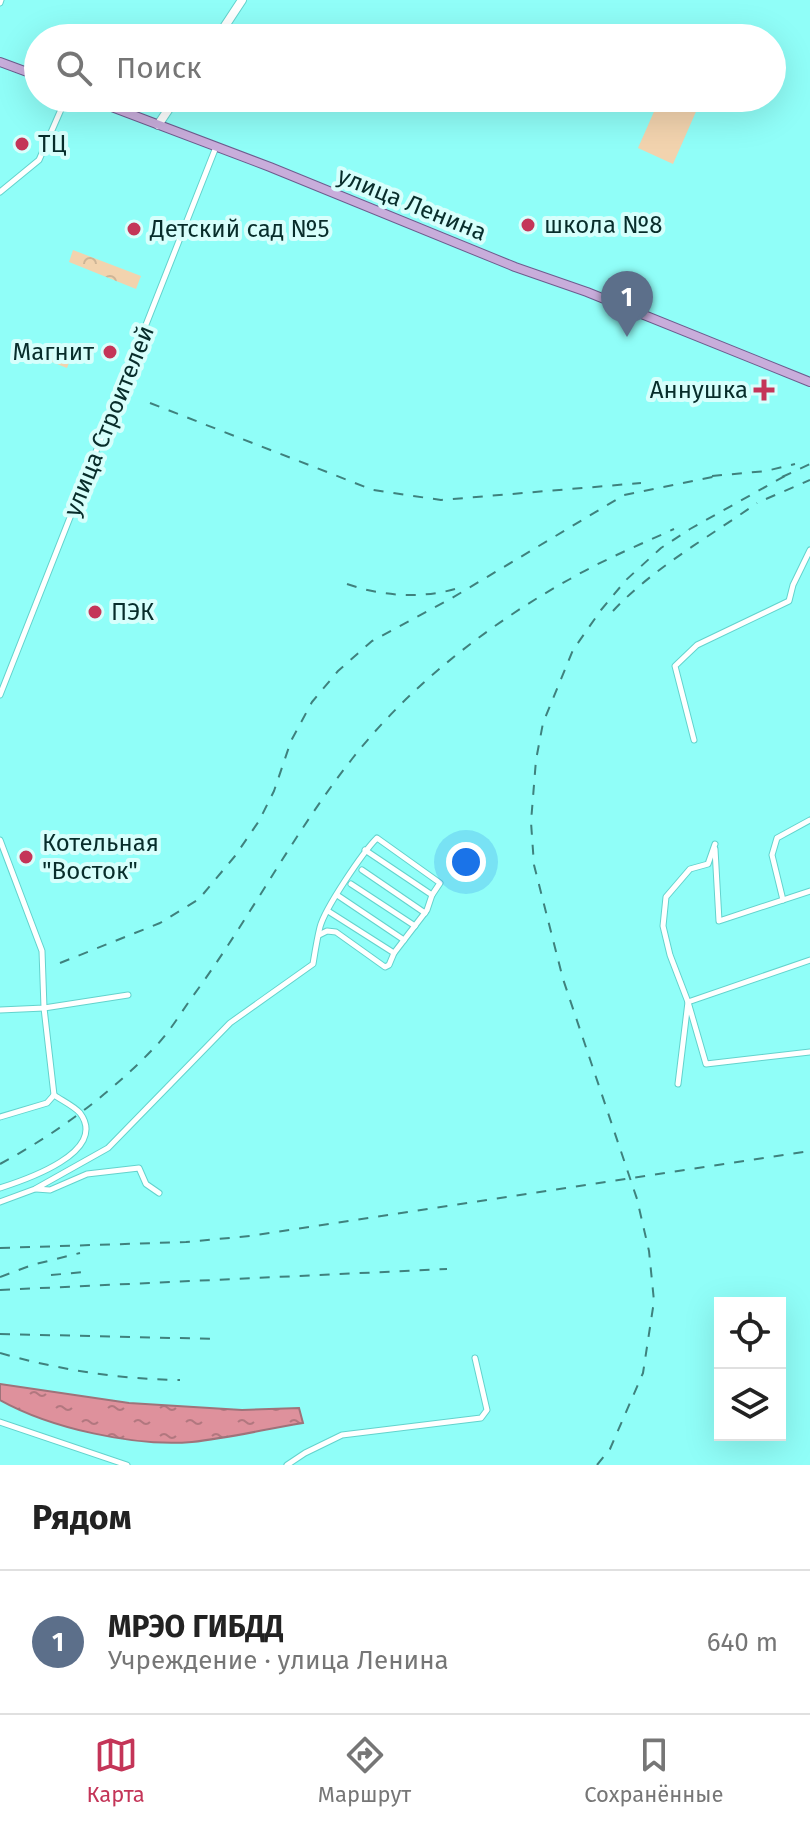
<!DOCTYPE html>
<html lang="ru">
<meta charset="utf-8">
<style>
body{margin:0;font-family:"Fira Sans",sans-serif;background:#f2f2f2;color:#222}
.controls{position:absolute;right:24px;bottom:24px;display:grid;overflow:hidden;border-radius:0px;box-shadow:0 8px 32px #0002}
.controls button{width:72px;height:72px;display:grid;place-items:center;padding:0;border:0;border-bottom:2px solid #e0e0e0;background:#fff;color:#222;font:40px sans-serif}
.you{position:absolute;left:466px;top:862px;width:28px;height:28px;margin:-20px;border:6px solid #fff;border-radius:50%;background:#1a73e8;box-shadow:0 0 0 12px #1a73e833}
.badge{display:grid;place-items:center;width:52px;height:52px;border-radius:50%;background:#c43558;color:#fff;font-size:26px;font-weight:700}
.pin{position:absolute;translate:-50% -66px;filter:drop-shadow(0 2px 4px #0008)}
.pin::after{content:'';position:absolute;top:42px;width:28px;height:24px;background:inherit;clip-path:polygon(0 0,100% 0,50% 100%)}
.list{margin:0;padding:0;list-style:none}
h2{display:flex;justify-content:space-between;align-items:center;height:104px;margin:0;padding:0 32px;font-size:34px}
h2 small{font-size:26px;font-weight:400;color:#767676}
.list li{display:grid;grid-template-columns:52px 1fr auto;gap:24px;align-items:center;box-sizing:border-box;height:144px;padding:0 32px;border-top:2px solid #e0e0e0}
.list b{display:block;font-size:30px;white-space:nowrap}
.list p{margin:0;font-size:26px;white-space:nowrap;color:#767676}
.list em{font-size:26px;font-style:normal;color:#767676}
.icon{flex:none;width:44px;height:44px;fill:none;stroke:currentColor;stroke-width:2;stroke-linecap:round;stroke-linejoin:round}
.map{position:relative;flex:none;width:810px;height:1465px;overflow:hidden}
.search{position:absolute;background:#fff;box-shadow:0 8px 32px #0002;left:24px;right:24px;top:24px;height:88px;display:flex;align-items:center;gap:20px;box-sizing:border-box;padding:0 28px;border-radius:44px;color:#767676;font-size:30px}
.sheet{height:248px;background:#fff}
nav{display:flex;justify-content:space-around;align-items:center;box-sizing:border-box;height:112px;border-top:2px solid #e0e0e0;background:#fff;font-size:22px;color:#767676}
nav a{display:grid;justify-items:center;gap:4px}
nav .on{color:#c43558}
.map>svg:first-child{display:block}
</style>
<div class="map">
<svg width="810" height="1465" viewBox="0 0 810 1465">
<defs>
<pattern id="park-crowns" width="20" height="18" patternUnits="userSpaceOnUse" patternTransform="scale(2)"><rect width="20" height="18" fill="#f2d3ae"/><path d="M2 6a3 3 0 1 1 6 0M12 15a3 3 0 1 1 6 0" fill="none" stroke="#ceb596"/></pattern>
<pattern id="water-ripples" width="26" height="14" patternUnits="userSpaceOnUse" patternTransform="scale(2)"><rect width="26" height="14" fill="#de919c"/><path d="M2 4q2-2 4 0t4 0M15 11q2-2 4 0t4 0" fill="none" stroke="#b2777f"/></pattern>
</defs>
<rect width="100%" height="100%" fill="#90fef8"/>
<g fill="url(#park-crowns)">
<polygon points="73,250 141,276 136,289 69,262"/>
<polygon points="36,344 71,358 67,368 32,354"/>
</g>
<polygon fill="#f2d3ae" points="660,98 702,98 673,164 638,148"/>
<path fill="url(#water-ripples)" stroke="#9e737a" stroke-width="2" d="M0,1384L129,1403L242,1410L299,1408L303,1423C266,1429 229,1438 192,1442C135,1447 50,1428 0,1400Z"/>
<g fill="none" stroke-linecap="round" stroke-linejoin="round">
<defs>
<g id="street">
<polyline points="0,3 1,0"/>
<polyline points="0,192 39,160 66,98"/>
<polyline points="0,695 216,147"/>
<polyline points="694,740 675,666 697,645 789,601 793,585 810,550"/>
<polyline points="0,840 42,951 44,1008 54,1095"/>
<polyline points="715,849 719,921 810,891"/>
<polyline points="365,850 432,895"/>
<polyline points="362,870 425,913"/>
<polyline points="351,884 415,926"/>
<polyline points="337,895 404,940"/>
<polyline points="783,900 772,855 777,838 810,820"/>
<polyline points="319,935 327,931 336,932 385,967 389,965 394,953"/>
<polyline points="810,960 688,1002 706,1064 810,1052"/>
<polyline points="0,1010 44,1008 128,995"/>
<polyline points="678,1084 688,1002 670,955 663,926 666,897 690,869 708,864 715,844"/>
<polyline points="0,1117 47,1103 54,1095"/>
<path d="M0,1188C25,1180 109,1152 80,1113C74,1106 61,1100 54,1095"/>
<polyline points="36,1189 50,1190 87,1174 139,1168 146,1184 159,1193"/>
<path d="M0,1202L35,1189L108,1148L230,1023L313,964C315,952 317,939 320,927C325,908 363,852 377,838L440,883L432,895L427,910L394,953L328,911"/>
<polyline points="0,1422 127,1465"/>
<polyline points="287,1465 305,1453 342,1435 481,1418 487,1410 475,1358"/>
</g>
<g id="secondary">
<polyline points="217,38 242,0"/>
<polyline points="158,125 176,98"/>
</g>
<g id="primary">
<polyline points="0,62 38,76"/>
<polyline points="88,98 270,167 515,267 587,292 810,382"/>
</g>
</defs>
<use href="#street" stroke="#63d3cd" stroke-width="7"/>
<use href="#secondary" stroke="#63d3cd" stroke-width="10"/>
<use href="#primary" stroke="#6d5c8e" stroke-width="10"/>
<use href="#street" stroke="#fff" stroke-width="5"/>
<use href="#secondary" stroke="#fff" stroke-width="8"/>
<use href="#primary" stroke="#c8addb" stroke-width="8"/>
<g stroke="#3f817d" stroke-width="2" stroke-dasharray="10 10" stroke-linecap="butt">
<polyline points="150,403 373,490 441,500 641,483"/>
<polyline points="712,476 766,471 795,464"/>
<polyline points="782,477 810,464"/>
<polyline points="766,499 810,480"/>
<path d="M347,584C381,596 420,599 455,589"/>
<path d="M613,611C653,568 709,537 757,503"/>
<polyline points="60,963 160,923 199,899 235,856 259,821 274,791 291,741 312,702 338,671 372,641 452,598 624,495 722,475"/>
<path d="M0,1164C56,1134 110,1094 154,1048C168,1034 179,1016 190,1000C248,922 292,835 352,759C410,685 489,624 570,579C603,560 639,545 674,529"/>
<polyline points="0,1248 186,1242 250,1236 810,1151"/>
<polyline points="51,1275 85,1272"/>
<polyline points="0,1277 32,1265 80,1253"/>
<polyline points="0,1290 447,1269"/>
<polyline points="0,1334 219,1339"/>
<path d="M0,1353C60,1370 118,1379 180,1380"/>
<polyline points="597,1465 610,1449 643,1373 654,1301 649,1251 637,1199 563,979 534,865 531,822 536,760 543,723 573,650 601,610 626,580 661,548 690,529 792,472"/>
</g>
</g>
<g fill="#c43558" stroke="#d7fffc" stroke-width="3">
<circle cx="22" cy="144" r="8"/>
<circle cx="528" cy="225" r="8"/>
<circle cx="134" cy="229" r="8"/>
<circle cx="110" cy="352" r="8"/>
<path d="M760 378h8v8h8v8h-8v8h-8v-8h-8v-8h8z"/>
<circle cx="95" cy="612" r="8"/>
<circle cx="26" cy="857" r="8"/>
</g>
<g text-anchor="middle" dominant-baseline="central" stroke-width="8" stroke-linejoin="round" paint-order="stroke">
<g font-size="24" fill="#082d2b" stroke="#d7fffc" text-anchor="start">
<text x="38" y="144">ТЦ</text>
<text x="544" y="225">школа №8</text>
<text x="150" y="229">Детский сад №5</text>
<text x="94" y="352" text-anchor="end">Магнит</text>
<text x="748" y="390" text-anchor="end">Аннушка</text>
<text x="111" y="612">ПЭК</text>
<text x="42" y="843">Котельная<tspan x="42" dy="28">"Восток"</tspan></text>
</g>
<g font-size="24" fill="#082d2b" stroke="#d7fffc">
<text transform="translate(412 204) rotate(22)">улица Ленина</text>
<text transform="translate(109 421) rotate(-68)">улица Строителей</text>
</g>
</g>
</svg>
<div class="controls">
<button><svg class="icon" aria-label="locate" viewBox="0 0 24 24"><circle cx="12" cy="12" r="6"/><path d="M12 2v4M12 18v4M2 12h4M18 12h4"/></svg></button>
<button><svg class="icon" aria-label="layers" viewBox="0 0 24 24"><path d="M12 4l9 5-9 5-9-5zM3 14l9 5 9-5"/></svg></button>
</div>
<div class="you"></div>
<div class="pin badge" style="left:627px;top:337px;background:#5c6f8a">1</div>
<div class="search"><svg class="icon" aria-label="search" viewBox="0 0 24 24"><circle cx="10" cy="10" r="6"/><path d="M15 15l6 6"/></svg>Поиск</div>
</div>
<section class="sheet">
<h2>Рядом<small></small></h2>
<ul class="list">
<li><span class="badge" style="background:#5c6f8a">1</span><div><b>МРЭО ГИБДД</b><p>Учреждение · улица Ленина</p></div><em>640 m</em></li>
</ul>
</section>
<nav>
<a class="on"><svg class="icon" aria-label="map" viewBox="0 0 24 24"><path d="M3 6l6-2 6 2 6-2v14l-6 2-6-2-6 2zM9 4v14M15 6v14"/></svg>Карта</a>
<a><svg class="icon" aria-label="directions" viewBox="0 0 24 24"><path d="M12 3l9 9-9 9-9-9zM9 14v-3h6M13 9l2 2-2 2"/></svg>Маршрут</a>
<a><svg class="icon" aria-label="saved" viewBox="0 0 24 24"><path d="M7 4h10v16l-5-4-5 4z"/></svg>Сохранённые</a>
</nav>
